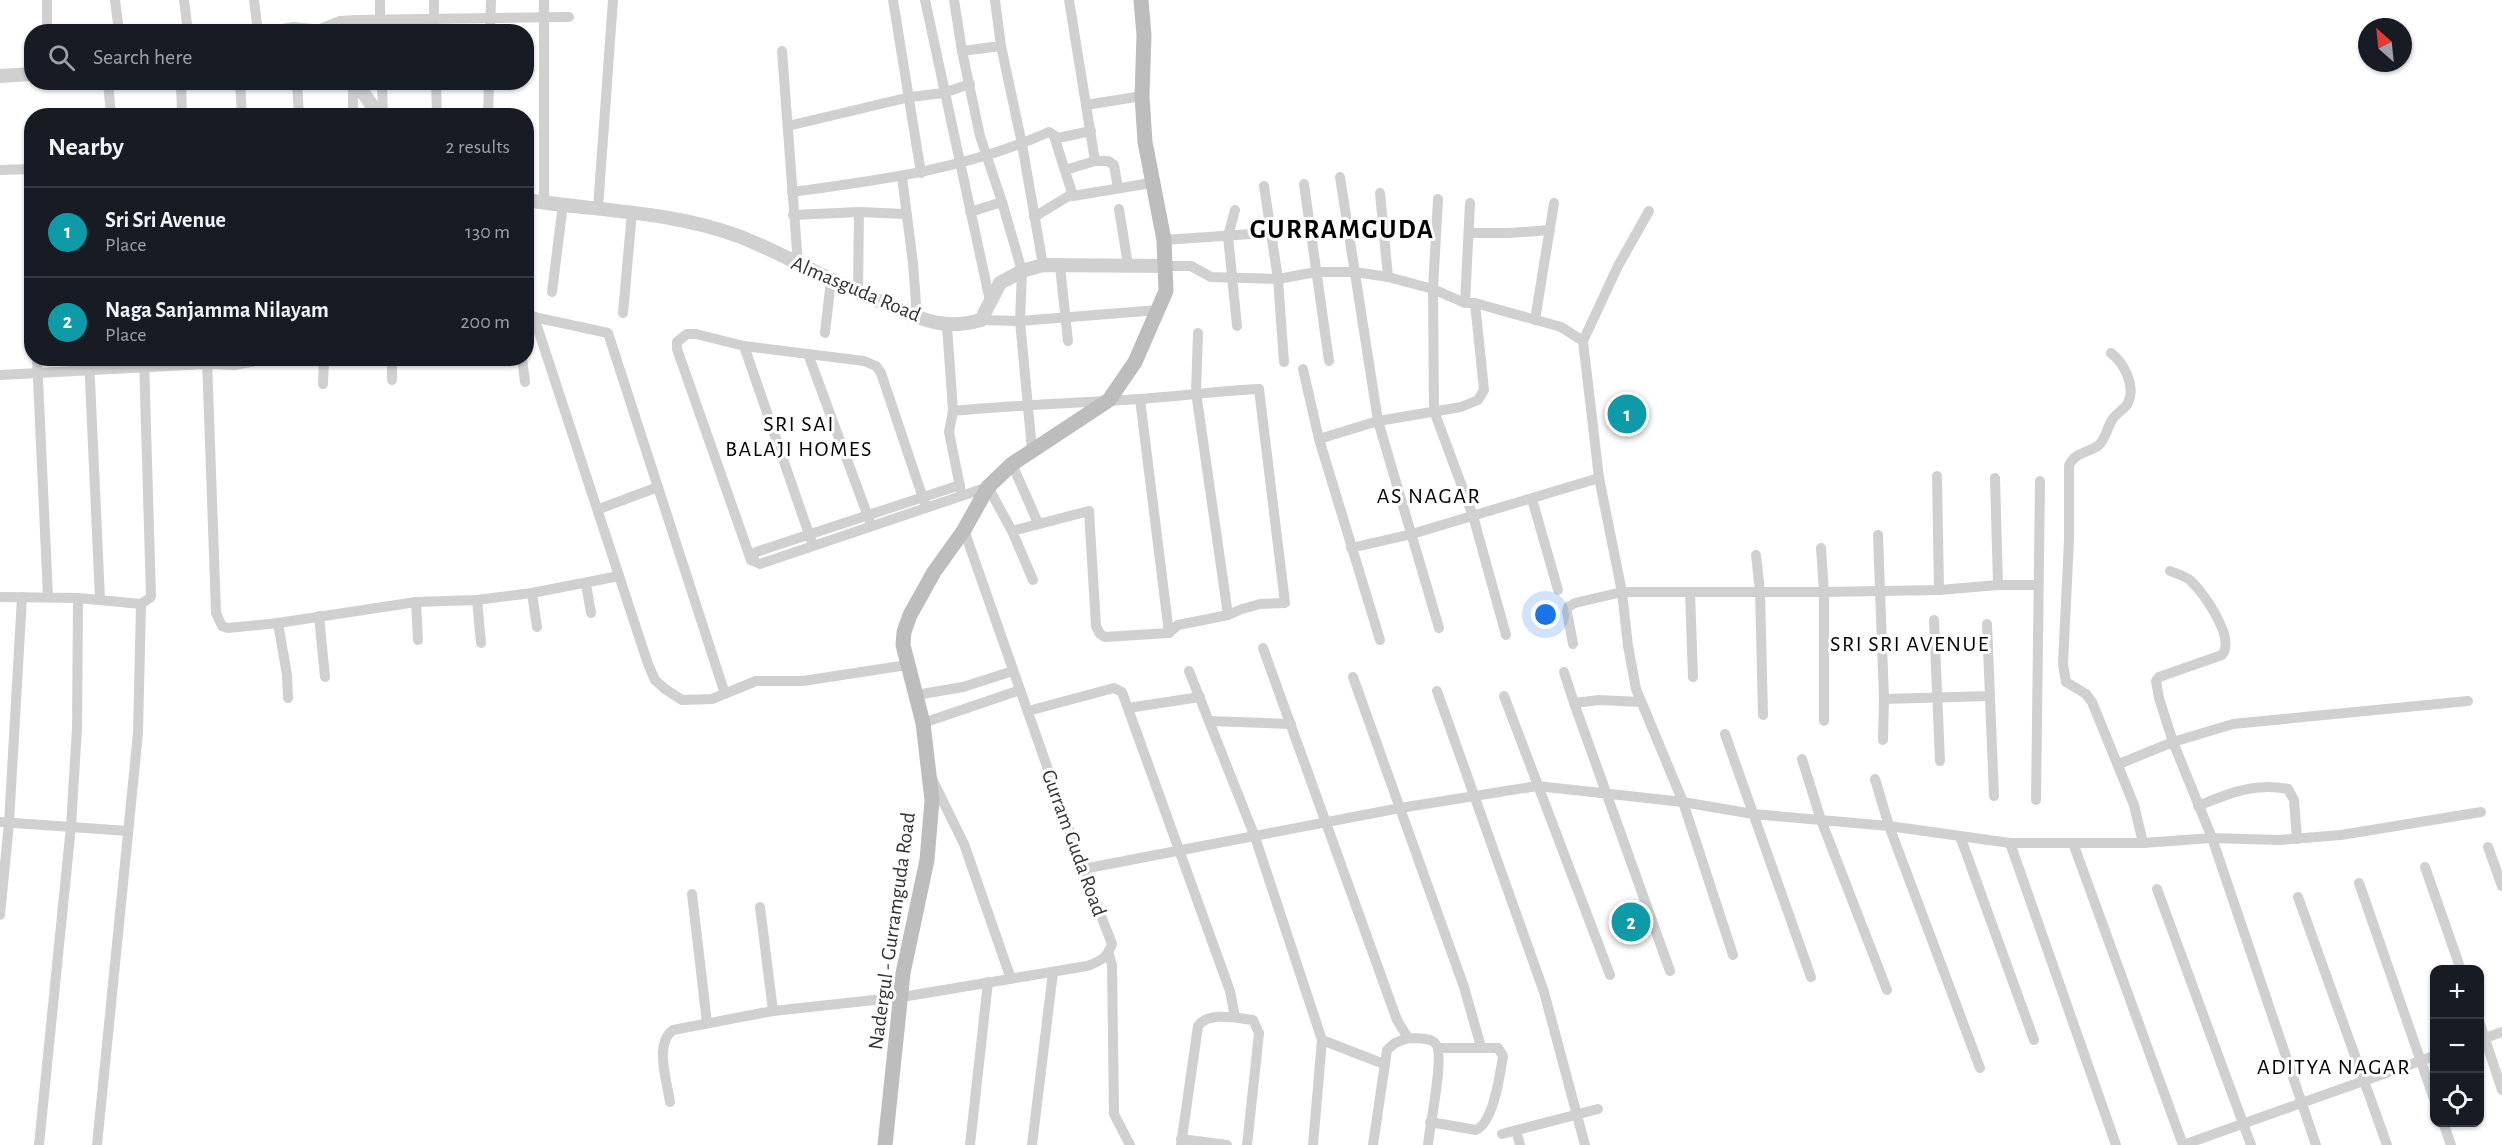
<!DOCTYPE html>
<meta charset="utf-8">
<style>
body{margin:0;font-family:"Alegreya Sans",sans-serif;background:#20242c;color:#f1f3f6}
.controls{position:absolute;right:18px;bottom:18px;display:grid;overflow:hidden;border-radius:12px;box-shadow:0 2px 4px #0004}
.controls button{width:54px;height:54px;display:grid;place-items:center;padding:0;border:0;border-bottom:2px solid #363941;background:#171b24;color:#f1f3f6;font:30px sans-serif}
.compass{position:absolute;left:2358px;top:18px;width:54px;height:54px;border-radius:50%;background:#171b24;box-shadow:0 2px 4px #0004;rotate:333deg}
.you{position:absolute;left:1546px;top:615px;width:21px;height:21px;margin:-15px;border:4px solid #fff;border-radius:50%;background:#1a73e8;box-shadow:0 0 0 9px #1a73e833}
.badge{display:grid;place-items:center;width:39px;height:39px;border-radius:50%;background:#1a73e8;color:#fff;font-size:20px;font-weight:700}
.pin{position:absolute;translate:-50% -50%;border:3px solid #fff;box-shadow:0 2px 6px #0006}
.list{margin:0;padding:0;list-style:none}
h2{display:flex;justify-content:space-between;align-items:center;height:78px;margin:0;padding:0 24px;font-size:26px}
h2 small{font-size:20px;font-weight:400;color:#9ea1a6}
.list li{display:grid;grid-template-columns:39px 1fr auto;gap:18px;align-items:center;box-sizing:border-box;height:90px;padding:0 24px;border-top:2px solid #363941}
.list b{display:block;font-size:22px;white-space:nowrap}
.list p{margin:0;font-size:20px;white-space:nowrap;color:#9ea1a6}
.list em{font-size:20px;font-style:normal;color:#9ea1a6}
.icon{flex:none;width:33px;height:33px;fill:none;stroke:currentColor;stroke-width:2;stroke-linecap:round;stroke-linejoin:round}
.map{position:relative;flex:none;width:2502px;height:1145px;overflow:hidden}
.search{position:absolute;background:#171b24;box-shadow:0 2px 4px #0004;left:24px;top:24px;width:510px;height:66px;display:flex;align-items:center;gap:15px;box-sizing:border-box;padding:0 21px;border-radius:24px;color:#9ea1a6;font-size:22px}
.panel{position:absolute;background:#171b24;box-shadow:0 2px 4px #0004;left:24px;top:108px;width:510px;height:258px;border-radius:24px}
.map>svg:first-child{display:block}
</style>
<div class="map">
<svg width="2502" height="1145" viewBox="0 0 2502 1145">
<rect width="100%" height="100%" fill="#fff"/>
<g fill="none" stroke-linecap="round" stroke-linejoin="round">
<g stroke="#d0d0d0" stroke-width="10">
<polyline points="115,0 119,32"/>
<polyline points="184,0 188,32"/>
<polyline points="254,0 258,32"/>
<polyline points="434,0 434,32"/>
<polyline points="544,0 544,203"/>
<polyline points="893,0 921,173"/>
<polyline points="925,0 990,301"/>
<polyline points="954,0 962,51 980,136 1002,202 1022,271 1020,321 1032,450"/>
<polyline points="995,0 1001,46 1022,144 1043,265"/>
<polyline points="1069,0 1086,105 1142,96"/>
<polyline points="318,30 340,21 356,20 569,17"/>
<polyline points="47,32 47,0"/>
<polyline points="380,32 380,0"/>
<polyline points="490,32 491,0"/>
<polyline points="782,51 798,264"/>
<polyline points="962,51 1001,46"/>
<polyline points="108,82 111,116"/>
<polyline points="181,82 182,116"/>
<polyline points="240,82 242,116"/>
<polyline points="297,82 299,116"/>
<polyline points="353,82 353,116"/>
<polyline points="382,82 383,116"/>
<polyline points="436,82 437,116"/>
<polyline points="1086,105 1095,161"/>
<polyline points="488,116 489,82"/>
<polyline points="788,126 910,97 943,93 970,84"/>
<polyline points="1054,136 1073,196 1151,183"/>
<polyline points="29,169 32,219"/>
<polyline points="0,170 32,169"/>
<polyline points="1065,170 1095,161 1108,161 1114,165 1118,188"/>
<polyline points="902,177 913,263 917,317"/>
<polyline points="1340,177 1378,421 1439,628"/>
<polyline points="1304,184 1329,361"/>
<polyline points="1264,186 1278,279 1284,362"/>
<path d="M792,192C880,180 967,169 1049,132L1058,138L1091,131"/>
<polyline points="1380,193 1388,277"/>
<polyline points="1438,199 1433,289 1434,411 1473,516 1506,635"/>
<polyline points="598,208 613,0"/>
<polyline points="1119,209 1128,265"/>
<polyline points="1235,210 1228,236 1237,326"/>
<polyline points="1649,211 1618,266 1583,341 1594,435 1599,478 1622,592 1628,646 1636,689 1683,802 1733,955"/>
<polyline points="970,212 1002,202"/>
<polyline points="793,215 859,212 906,214"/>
<polyline points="1034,217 1072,194"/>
<polyline points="1469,233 1509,233 1550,230"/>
<polyline points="1164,240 1251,234"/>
<polyline points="1060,266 1068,341"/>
<polyline points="1166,266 1191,266 1211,277 1278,279 1316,272 1355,272 1388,277 1433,289 1465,303 1475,303 1561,327 1583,341"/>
<polyline points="552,292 563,204"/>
<polyline points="858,293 859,212"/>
<polyline points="1465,303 1470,203"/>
<polyline points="526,312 534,317 648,664 655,680 665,689 682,700 712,699 756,681 803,681 907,665"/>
<polyline points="623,313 632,212"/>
<polyline points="534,317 608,333 725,694"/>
<polyline points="981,320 1020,321 1158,310"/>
<polyline points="1535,320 1554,203"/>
<polyline points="947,326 953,411 949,432 961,492"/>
<polyline points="825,333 831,280"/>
<polyline points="1198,333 1196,392 1228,615"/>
<polyline points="744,346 811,540"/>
<path d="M2111,353C2124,363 2136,386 2128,403C2124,410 2116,413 2112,420C2107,428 2106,438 2099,445C2089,453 2074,452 2069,466V540L2063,664L2066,682L2086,694L2092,702L2134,805L2143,843"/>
<polyline points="808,354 870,522"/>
<polyline points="37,358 48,597"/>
<polyline points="89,358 100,599"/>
<polyline points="207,358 216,613 222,626 228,628 278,623 416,602 477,600 532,593 619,576"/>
<polyline points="522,358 525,382"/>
<polyline points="1303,369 1319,439 1380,640"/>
<polyline points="0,375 207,364 235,365 270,358"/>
<polyline points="392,380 392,358"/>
<polyline points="323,384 324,358"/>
<polyline points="1140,399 1169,633"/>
<path d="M953,411C1015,405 1077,403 1140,399C1180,396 1219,391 1259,389L1285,603L1260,604L1242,609L1228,615L1178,625L1169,633L1105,637L1100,634L1096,626L1089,511L1012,531"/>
<polyline points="1319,439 1378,421 1461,407 1478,400 1484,390 1475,303"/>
<polyline points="1012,464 1038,523"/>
<polyline points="1937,476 1939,590"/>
<polyline points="1995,478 1998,585"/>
<polyline points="1532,499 1558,590"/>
<polyline points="926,507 881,373 876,366 864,361 744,346 696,334 687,334 677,342 677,349 751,560 760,564 988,487 1012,531 1033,580"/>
<polyline points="599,509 658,487"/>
<polyline points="1878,535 1884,699 1883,740"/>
<polyline points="1351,548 1412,534 1599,478"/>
<polyline points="1821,548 1824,592 1824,721"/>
<polyline points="1756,555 1760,591 1763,715"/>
<polyline points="751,560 756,552 960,485"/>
<path d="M2170,571C2177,574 2186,576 2191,581C2204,594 2236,638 2222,655L2159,677L2156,681L2159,698L2173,742L2212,838L2316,1145"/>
<polyline points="586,584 591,613"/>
<polyline points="1690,592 1693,677"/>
<polyline points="532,593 537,627"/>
<polyline points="0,597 78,598 141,604 151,597 144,358"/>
<polyline points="477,600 481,643"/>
<polyline points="416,602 418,640"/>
<polyline points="319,616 325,677"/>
<polyline points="1934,620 1940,761"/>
<polyline points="278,623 287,675 288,698"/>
<polyline points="1987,624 1994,796"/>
<polyline points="1573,644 1567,612 1568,607 1575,603 1622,592 1824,592 1939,590 1998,585 2038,585"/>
<path d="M1263,648L1397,1020L1408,1038C1416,1039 1429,1037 1435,1043C1446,1052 1429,1128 1428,1145"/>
<polyline points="1189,671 1255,837 1322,1040 1313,1145"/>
<polyline points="1564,672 1574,703"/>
<polyline points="1353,677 1464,987 1481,1047"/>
<polyline points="1437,691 1544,992 1585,1145"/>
<polyline points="916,695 963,687 1013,671"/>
<polyline points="1504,696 1610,975"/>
<polyline points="1884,699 1990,696"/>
<polyline points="1641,702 1599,700 1574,703 1670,971"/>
<polyline points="1128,708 1200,697"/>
<polyline points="1028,711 1114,688 1122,692 1230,991 1235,1017"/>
<polyline points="1209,721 1291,724"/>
<polyline points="923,723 1020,690"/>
<polyline points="1725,734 1811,977"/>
<polyline points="1802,759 1821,820 1887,990"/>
<polyline points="2119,764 2173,742 2233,724 2468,701"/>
<polyline points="1875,779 1889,826 1980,1068"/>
<polyline points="933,781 964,844 1011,979"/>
<polyline points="2036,800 2040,481"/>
<path d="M2198,806C2227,794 2255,782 2288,789L2294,800L2297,839"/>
<polyline points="0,822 128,831"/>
<polyline points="1960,836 2034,1040"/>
<polyline points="2010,843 2116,1145"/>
<polyline points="2073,843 2183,1145"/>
<polyline points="2488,847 2502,886"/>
<polyline points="2425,867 2461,970"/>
<polyline points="1083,869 1400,808 1537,786 1683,802 1753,814 1889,826 2010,843 2143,843 2212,838 2280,840 2341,835 2481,812"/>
<polyline points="2359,883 2434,1099"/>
<polyline points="2157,889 2251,1145"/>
<polyline points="692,894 707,1023"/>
<polyline points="2298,897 2387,1145"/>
<polyline points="760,907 773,1011"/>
<polyline points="0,915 9,823 22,597"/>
<polyline points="1109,954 1112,965 1114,1114 1130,1145"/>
<polyline points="2480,1024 2502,1090"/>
<polyline points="1322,1040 1384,1064"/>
<polyline points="2480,1040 2502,1032"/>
<path d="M670,1102C667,1081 654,1044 673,1030L773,1011L902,997L1087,966C1101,961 1107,958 1112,944L1083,869L964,530"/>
<path d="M1430,1122L1476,1130C1494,1122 1500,1074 1503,1056L1498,1048H1438"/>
<polyline points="2443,1122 2451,1145"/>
<polyline points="1516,1130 1520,1145"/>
<polyline points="1502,1134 1598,1109"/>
<polyline points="1181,1139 1227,1145"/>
<polyline points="39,1145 71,826 77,729 78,598"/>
<polyline points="97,1145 138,733 141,604"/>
<polyline points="970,1145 988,982"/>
<polyline points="1032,1145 1053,972"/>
<path d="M1181,1145L1198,1026C1208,1011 1237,1018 1253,1020L1259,1033L1247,1145"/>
<polyline points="1373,1145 1387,1050 1395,1043 1408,1038"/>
<polyline points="2183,1145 2434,1056"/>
</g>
<g stroke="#d0d0d0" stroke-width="14">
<polyline points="278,32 294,29 320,32"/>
<polyline points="0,76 32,74"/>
<polyline points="356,82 379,116"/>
<path d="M526,200C598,211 673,211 741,237C791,257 836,285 886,304C923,319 941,331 981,320L1000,283L1022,271L1043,265L1166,266"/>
</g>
<polyline stroke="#bdbdbd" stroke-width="15" points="885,1145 903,973 927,860 932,800 923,723 903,645 904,632 910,615 934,572 964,530 988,487 1012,464 1109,400 1135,362 1166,291 1164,240 1145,142 1142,96 1144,35 1141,0"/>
</g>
<g text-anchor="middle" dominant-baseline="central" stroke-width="6" stroke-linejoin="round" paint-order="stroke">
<g font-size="21" fill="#333" stroke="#fff">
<text transform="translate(856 289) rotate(23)">Almasguda Road</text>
<text transform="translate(1074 843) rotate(70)">Gurram Guda Road</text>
<text transform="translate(892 931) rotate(-82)">Nadergul - Gurramguda Road</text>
</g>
<g font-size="22" letter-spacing="1.5" fill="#000" stroke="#fff">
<text x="799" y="424">SRI SAI<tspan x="799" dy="25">BALAJI HOMES</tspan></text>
<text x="1429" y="496">AS NAGAR</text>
<text x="1910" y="644">SRI SRI AVENUE</text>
<text x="2334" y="1067">ADITYA NAGAR</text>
</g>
<g font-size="27" font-weight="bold" letter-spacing="1.5" fill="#000" stroke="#fff">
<text x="1342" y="229">GURRAMGUDA</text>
</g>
</g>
</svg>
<div class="controls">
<button>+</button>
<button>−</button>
<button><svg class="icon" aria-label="locate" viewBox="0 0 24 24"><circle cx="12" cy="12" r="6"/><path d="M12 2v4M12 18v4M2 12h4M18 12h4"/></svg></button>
</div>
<svg class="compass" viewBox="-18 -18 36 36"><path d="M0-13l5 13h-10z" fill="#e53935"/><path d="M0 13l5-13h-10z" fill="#9ea1a6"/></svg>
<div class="you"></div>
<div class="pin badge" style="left:1627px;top:414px;background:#0f9aa8">1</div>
<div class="pin badge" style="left:1631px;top:922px;background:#0f9aa8">2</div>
<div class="search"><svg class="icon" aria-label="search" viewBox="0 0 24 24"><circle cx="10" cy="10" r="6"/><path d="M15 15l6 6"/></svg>Search here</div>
<section class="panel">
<h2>Nearby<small>2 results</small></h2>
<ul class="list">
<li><span class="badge" style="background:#0f9aa8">1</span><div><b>Sri Sri Avenue</b><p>Place</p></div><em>130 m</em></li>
<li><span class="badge" style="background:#0f9aa8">2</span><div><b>Naga Sanjamma Nilayam</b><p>Place</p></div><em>200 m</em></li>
</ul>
</section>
</div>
